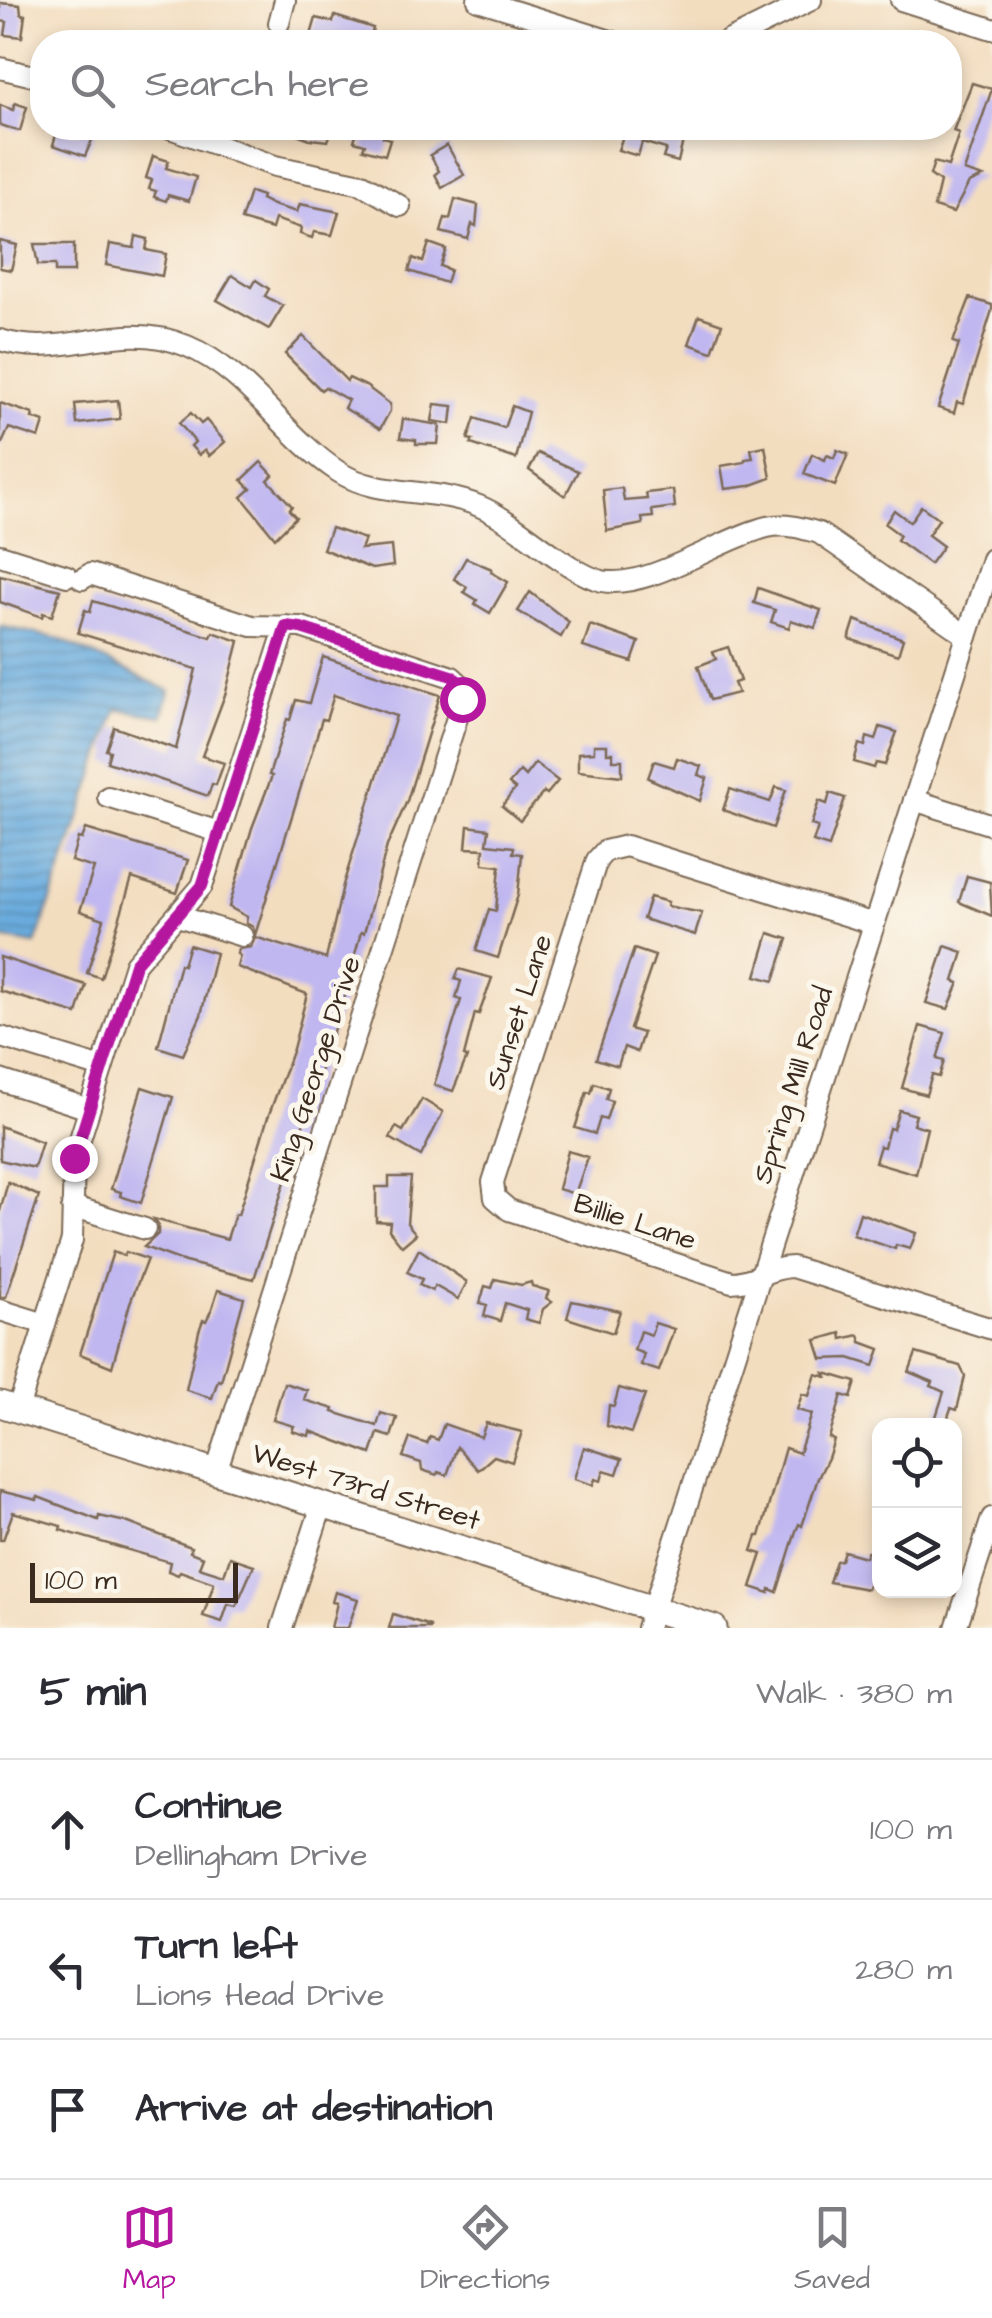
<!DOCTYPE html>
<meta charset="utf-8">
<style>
body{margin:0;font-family:"Architects Daughter",sans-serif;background:#f7f7f7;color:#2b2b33}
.controls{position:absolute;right:30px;bottom:30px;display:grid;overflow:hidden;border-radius:20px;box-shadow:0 5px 15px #0003}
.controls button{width:90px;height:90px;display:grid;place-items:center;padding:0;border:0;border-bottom:2px solid #e1e1e2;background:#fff;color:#2b2b33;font:50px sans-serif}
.scale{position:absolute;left:30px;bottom:25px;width:208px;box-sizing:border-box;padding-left:10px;border:5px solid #3b2a1e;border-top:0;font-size:28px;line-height:35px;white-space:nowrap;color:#3b2a1e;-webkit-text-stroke:8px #fbf7ec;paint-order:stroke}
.stop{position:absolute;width:30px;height:30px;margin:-22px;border:8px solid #b5179e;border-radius:50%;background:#fff}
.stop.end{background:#b5179e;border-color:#fff;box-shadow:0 2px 10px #0008}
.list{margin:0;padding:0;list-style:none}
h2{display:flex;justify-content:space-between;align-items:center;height:130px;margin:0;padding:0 40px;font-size:42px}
h2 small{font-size:32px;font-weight:400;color:#7c7c81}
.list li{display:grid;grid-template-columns:65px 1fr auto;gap:30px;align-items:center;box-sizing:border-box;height:140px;padding:0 40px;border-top:2px solid #e1e1e2}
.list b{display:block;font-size:38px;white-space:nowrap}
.list p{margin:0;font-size:32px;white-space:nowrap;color:#7c7c81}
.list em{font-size:32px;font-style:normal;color:#7c7c81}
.icon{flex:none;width:55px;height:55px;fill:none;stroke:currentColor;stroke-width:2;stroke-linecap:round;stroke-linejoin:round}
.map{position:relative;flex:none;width:992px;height:1628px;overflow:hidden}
.search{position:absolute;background:#fff;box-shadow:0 5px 15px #0003;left:30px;right:30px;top:30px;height:110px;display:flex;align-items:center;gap:25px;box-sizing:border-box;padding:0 35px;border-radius:40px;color:#7c7c81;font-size:38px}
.sheet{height:550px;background:#fff}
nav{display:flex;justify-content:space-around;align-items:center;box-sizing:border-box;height:140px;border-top:2px solid #e1e1e2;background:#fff;font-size:28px;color:#7c7c81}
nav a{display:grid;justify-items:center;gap:5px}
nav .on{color:#b5179e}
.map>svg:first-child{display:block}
</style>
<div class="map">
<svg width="992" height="1628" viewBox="0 0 992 1628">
<defs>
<pattern id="water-rules" width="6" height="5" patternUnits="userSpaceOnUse" patternTransform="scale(2.5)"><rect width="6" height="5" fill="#69acde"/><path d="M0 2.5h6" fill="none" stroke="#588cb3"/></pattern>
</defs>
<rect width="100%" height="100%" fill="#fbf7ec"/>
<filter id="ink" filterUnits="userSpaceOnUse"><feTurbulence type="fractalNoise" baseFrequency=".01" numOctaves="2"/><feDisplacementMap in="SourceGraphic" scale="20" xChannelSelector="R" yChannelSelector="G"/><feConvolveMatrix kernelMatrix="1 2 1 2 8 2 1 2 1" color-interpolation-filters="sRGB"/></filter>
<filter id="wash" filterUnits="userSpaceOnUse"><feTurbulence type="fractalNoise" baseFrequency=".0048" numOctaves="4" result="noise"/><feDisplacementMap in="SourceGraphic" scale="40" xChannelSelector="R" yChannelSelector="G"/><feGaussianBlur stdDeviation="2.25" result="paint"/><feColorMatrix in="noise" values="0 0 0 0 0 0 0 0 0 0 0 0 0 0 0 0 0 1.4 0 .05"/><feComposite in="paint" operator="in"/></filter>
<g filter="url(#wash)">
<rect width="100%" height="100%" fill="#f3ddbf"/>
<polygon fill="url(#water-rules)" stroke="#526b7e" stroke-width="2.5" points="0,626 59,639 170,691 162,716 117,709 36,944 0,938"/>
<g id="blocks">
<g fill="#c0b7f0">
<polygon points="0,3 20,5 21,14 25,15 22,37 5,35 7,22 0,21"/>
<polygon points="335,16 373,28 370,42 309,42 316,18 333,22"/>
<polygon points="972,83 992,89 964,171 983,177 969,183 953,213 934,207 940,182 930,175 934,162 948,166 959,133 953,131"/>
<polygon points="15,103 27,107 20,131 0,125 0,105 13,110"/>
<polygon points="58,128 77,133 79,128 96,131 85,156 53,145"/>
<polygon points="281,128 333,128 328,141 310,139"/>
<polygon points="358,128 386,128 383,137 390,139 385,155 363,149 365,144 354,141"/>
<polygon points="626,128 686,128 678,162 663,158 666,149 642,142 638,156 618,150"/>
<polygon points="447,145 464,175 442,188 435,174 439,171 430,155"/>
<polygon points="153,156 169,161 166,168 196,177 189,201 168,195 166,201 154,197 156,191 149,189 152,180 146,178"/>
<polygon points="250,192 262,196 261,199 273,205 297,212 300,204 339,212 332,235 314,232 312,238 300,234 301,228 275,219 272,229 241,220"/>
<polygon points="455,199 478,205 476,226 472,224 468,239 441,232 445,218 450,219"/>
<polygon points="136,236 148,239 146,250 166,254 162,276 106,265 110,244 134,248"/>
<polygon points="0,241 17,245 11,270 0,268"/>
<polygon points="429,243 446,249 440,266 450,270 446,283 409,271 413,258 423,262"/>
<polygon points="34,244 74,244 74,272 55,272 55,265 38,265"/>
<polygon points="232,275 252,287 256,280 269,289 265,296 283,306 269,329 217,300"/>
<polygon points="970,298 992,305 992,310 963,404 957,402 954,413 938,408 959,344 953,342"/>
<polygon points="699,316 722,324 712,352 689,344"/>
<polygon points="303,336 347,381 349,378 366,386 390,404 390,411 380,429 344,408 348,400 325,387 321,390 285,354"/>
<polygon points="118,400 120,419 77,424 75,404"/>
<polygon points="0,403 33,414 32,418 44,422 39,438 9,428 0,448"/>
<polygon points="435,404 453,406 451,424 432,421"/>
<polygon points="512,406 528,412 516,459 471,444 473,440 468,439 475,418 504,428"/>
<polygon points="191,413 201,424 206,420 225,442 209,456 205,450 199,455 191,446 195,442 179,423"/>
<polygon points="403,419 440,425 438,444 416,444 416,440 400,438"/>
<polygon points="765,446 771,478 749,486 725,489 721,466 745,462 745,459 753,458 751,449"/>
<polygon points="837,450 848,454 835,486 804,474 812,454 825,460 827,455 834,458"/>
<polygon points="538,453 578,471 565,496 529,470"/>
<polygon points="261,462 273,475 268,480 292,506 289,510 296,517 275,538 242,497 251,489 242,480"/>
<polygon points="622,488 624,501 647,499 646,493 673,490 675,507 652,510 653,517 642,518 643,524 607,531 603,490"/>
<polygon points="921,506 939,519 928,535 943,546 930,564 897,540 900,535 885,524 894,510 910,522"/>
<polygon points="331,528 365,539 361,549 391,546 393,566 372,569 323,549"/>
<polygon points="466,558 492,569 491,572 508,582 490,613 475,604 477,600 464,592 467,587 454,579"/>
<polygon points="0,575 60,590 52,616 43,613 42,617 0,602"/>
<polygon points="758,588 821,610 815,628 791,620 789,628 771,622 775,610 754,603"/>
<polygon points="530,592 569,622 561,637 518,611"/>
<polygon points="93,601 211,637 213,632 239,641 226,692 202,756 224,763 216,785 212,784 208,796 107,762 110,751 106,750 114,727 176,749 196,669 78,633 85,610 90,612"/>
<polygon points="855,620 903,639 898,655 849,639"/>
<polygon points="590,625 639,642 632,662 583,647"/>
<polygon points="728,647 740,681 734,683 738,693 710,700 698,666 716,659 713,652"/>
<polygon points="323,657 440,695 407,801 387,846 364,933 361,932 343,1000 254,1279 185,1262 144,1247 158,1234 158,1225 154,1219 227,1239 235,1214 238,1215 267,1120 293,1049 307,994 237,967 240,956 237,954 238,949 251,947 255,937 326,959 343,885 396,716 334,695 326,720 322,719 255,935 253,927 246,923 247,917 229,907 252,828 272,776 269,775 287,719 290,720 296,700 309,703"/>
<polygon points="880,727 897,732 885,765 876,763 874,768 854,762 859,744 865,746 867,737 876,740"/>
<polygon points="594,745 607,745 607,753 613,753 613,760 622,760 622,776 578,771 578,753 594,752"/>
<polygon points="677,758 701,766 698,775 707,778 700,801 648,778 654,761 674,767"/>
<polygon points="535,763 558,781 547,794 544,792 520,821 502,806 515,789 509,784 520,771 525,776"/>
<polygon points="776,787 786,790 773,828 723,810 730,789 770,802"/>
<polygon points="830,793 845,798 829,847 813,842 818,827 811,825 819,801 827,804"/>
<polygon points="468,826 489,829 487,844 514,847 513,853 522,854 518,895 498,958 476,951 489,909 496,911 500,866 483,864 484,849 466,848"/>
<polygon points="86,829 188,860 177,893 132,878 101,978 87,973 104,919 80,911 94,868 71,861 78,838 82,839"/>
<polygon points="967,876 990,882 992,916 959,902"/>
<polygon points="650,897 668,902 667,906 702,913 695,935 643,919"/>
<polygon points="769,933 788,939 774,981 756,976"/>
<polygon points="189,945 216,953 201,1015 183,1055 158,1047 180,964 183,965"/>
<polygon points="945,946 963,952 954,981 959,983 948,1009 926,1003"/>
<polygon points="634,949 655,956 630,1029 643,1033 637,1052 624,1047 618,1066 596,1059"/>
<polygon points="0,957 86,985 77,1014 0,991"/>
<polygon points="459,969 492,978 479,1014 475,1013 464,1056 467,1057 453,1091 434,1085 461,1000 456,998 461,981 455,979"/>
<polygon points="920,1026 945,1033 937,1059 944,1061 939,1077 932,1075 926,1095 902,1088"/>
<polygon points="594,1083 609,1088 606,1099 612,1101 606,1120 600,1118 595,1134 575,1128 587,1092 591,1093"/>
<polygon points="142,1087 173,1097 141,1203 120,1196 121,1192 111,1189"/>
<polygon points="422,1099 443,1112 421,1156 390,1138 396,1127 403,1131"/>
<polygon points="899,1110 916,1115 913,1124 927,1128 916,1174 875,1162 880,1146 884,1147 889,1128 893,1129"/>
<polygon points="0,1126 42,1142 34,1168 0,1160"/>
<polygon points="568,1151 588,1157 575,1194 558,1189"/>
<polygon points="389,1177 411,1177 407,1223 416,1234 402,1246 389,1230 390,1222 376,1221 376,1187 389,1187"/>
<polygon points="8,1182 39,1196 6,1297 0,1297 0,1211"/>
<polygon points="860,1213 916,1233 910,1249 896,1245 895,1249 853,1235"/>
<polygon points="419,1249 467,1282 458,1299 435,1286 432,1291 419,1285 422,1279 407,1272"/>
<polygon points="113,1252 124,1256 126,1252 147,1259 130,1303 112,1367 80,1354"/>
<polygon points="495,1279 521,1285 531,1282 532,1286 549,1291 546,1298 552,1302 543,1309 539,1323 525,1319 527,1310 505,1303 500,1321 484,1316 487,1305 480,1303 485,1286 492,1288"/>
<polygon points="218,1290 244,1298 221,1381 218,1380 212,1398 186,1390 199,1331 203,1320 206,1321 212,1309"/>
<polygon points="572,1301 620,1311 613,1333 567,1318"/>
<polygon points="655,1323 674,1329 659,1371 641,1365 644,1354 634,1350 640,1331 651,1335"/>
<polygon points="841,1333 842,1339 859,1335 861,1342 880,1349 874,1366 849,1358 822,1359 816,1340"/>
<polygon points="916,1353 960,1366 965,1376 957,1410 951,1408 945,1426 933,1426 944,1392 931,1386 933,1382 909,1372"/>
<polygon points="825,1373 856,1382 851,1398 842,1395 829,1438 834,1440 828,1458 818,1478 802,1526 799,1524 796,1531 777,1592 770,1589 769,1593 751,1587 762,1554 752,1551 757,1536 760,1536 785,1448 799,1453 812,1414 797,1410 802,1394 809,1396 816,1374 827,1377"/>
<polygon points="284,1383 307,1390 304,1400 334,1409 333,1412 377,1426 381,1413 397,1418 391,1437 378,1433 371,1454 310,1431 309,1436 292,1431 294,1426 273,1420"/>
<polygon points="619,1388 645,1395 631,1433 607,1426 609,1405 614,1406"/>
<polygon points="486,1423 522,1432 512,1462 494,1456 478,1470 457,1447 447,1475 438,1472 437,1475 422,1470 421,1463 403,1457 410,1438 427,1444 430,1437 438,1440 444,1424 481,1437"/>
<polygon points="584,1447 622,1459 617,1474 604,1470 601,1481 595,1479 593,1485 574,1479"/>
<polygon points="0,1491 37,1500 38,1497 98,1520 99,1516 126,1522 191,1547 190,1552 203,1557 199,1567 224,1575 230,1557 254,1565 236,1606 228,1604 222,1622 203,1616 214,1583 180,1571 178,1575 168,1571 170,1562 60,1530 61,1526 13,1512 3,1540 0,1540"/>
<polygon points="844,1551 865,1557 867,1552 878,1555 867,1589 829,1582 836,1561 841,1560"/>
<polygon points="335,1592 358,1599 348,1628 331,1628 337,1603 332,1602"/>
<polygon points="393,1614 430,1626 430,1628 389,1628"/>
</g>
</g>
</g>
<g filter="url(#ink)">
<use href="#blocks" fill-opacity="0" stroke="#7b6956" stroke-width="2.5"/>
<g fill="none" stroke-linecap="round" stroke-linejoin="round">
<defs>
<g id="minor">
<polyline points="478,0 614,42"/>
<polyline points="901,0 992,29"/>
<polyline points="279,23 285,0"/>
<polyline points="726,42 811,0"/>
<polyline points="0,68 42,78"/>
<polyline points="170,128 275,166 362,184 400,206"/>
<path d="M0,340C66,361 117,317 187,346C249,372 283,436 339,472C379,498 435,487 479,506C518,522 567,573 602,581C648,590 721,538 767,527C785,523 802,528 819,533L967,636"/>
<polyline points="0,555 67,576"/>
<polyline points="82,579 90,574 252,626 301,627 452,677 463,687 463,699 216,1472"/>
<polyline points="108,797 219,832"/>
<polyline points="914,800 992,825"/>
<polyline points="178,916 242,936"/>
<path d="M874,924L626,846L605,851L597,860L493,1182L495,1198L509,1210L732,1282C754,1282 770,1267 792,1267L992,1329"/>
<polyline points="1,1037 102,1068"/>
<polyline points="0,1080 89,1109"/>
<polyline points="72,1206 145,1229"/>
<polyline points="0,1310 45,1324"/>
<polyline points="18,1409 72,1240 74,1158 135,964 202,886 286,626"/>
<polyline points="282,1628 322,1505"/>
<polyline points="647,1628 992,559"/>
<polyline points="956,1628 992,1518"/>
</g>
<polyline id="major" points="0,1404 714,1628"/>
</defs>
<use href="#minor" stroke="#7b6956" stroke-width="24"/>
<use href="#major" stroke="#7b6956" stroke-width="29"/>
<use href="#minor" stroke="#fff" stroke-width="20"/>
<use href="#major" stroke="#fff" stroke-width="25"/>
</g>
</g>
<g fill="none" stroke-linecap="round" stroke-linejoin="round" filter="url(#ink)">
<polyline stroke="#b5179e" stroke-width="12" points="74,1158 135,964 202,886 286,626 301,628 452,676 461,684 462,699"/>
</g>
<g text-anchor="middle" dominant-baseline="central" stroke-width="10" stroke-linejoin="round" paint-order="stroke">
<g font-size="28" fill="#3b2a1e" stroke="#fbf7ec">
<text transform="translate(519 1012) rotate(-72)">Sunset Lane</text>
<text transform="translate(316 1069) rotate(-72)">King George Drive</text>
<text transform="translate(793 1085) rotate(-72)">Spring Mill Road</text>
<text transform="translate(635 1222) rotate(18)">Billie Lane</text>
<text transform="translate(366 1487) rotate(17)">West 73rd Street</text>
</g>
</g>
</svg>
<div class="controls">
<button><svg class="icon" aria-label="locate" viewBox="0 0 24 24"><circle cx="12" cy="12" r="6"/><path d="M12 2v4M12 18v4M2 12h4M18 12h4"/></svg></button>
<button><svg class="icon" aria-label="layers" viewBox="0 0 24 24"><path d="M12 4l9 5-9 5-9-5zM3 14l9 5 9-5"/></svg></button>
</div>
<div class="scale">100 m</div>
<div class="stop" style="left:462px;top:699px"></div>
<div class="stop end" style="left:74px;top:1158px"></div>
<div class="search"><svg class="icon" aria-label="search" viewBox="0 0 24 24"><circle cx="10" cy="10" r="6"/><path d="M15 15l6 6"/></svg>Search here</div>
</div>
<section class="sheet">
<h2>5 min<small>Walk · 380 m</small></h2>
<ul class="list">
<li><svg class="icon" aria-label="ahead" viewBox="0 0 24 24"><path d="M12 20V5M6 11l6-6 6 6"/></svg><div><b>Continue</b><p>Dellingham Drive</p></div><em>100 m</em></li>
<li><svg class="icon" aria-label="left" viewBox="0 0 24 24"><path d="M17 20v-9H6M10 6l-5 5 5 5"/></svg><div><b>Turn left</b><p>Lions Head Drive</p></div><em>280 m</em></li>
<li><svg class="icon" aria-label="arrive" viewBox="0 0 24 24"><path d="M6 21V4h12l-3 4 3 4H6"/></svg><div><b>Arrive at destination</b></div></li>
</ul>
</section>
<nav>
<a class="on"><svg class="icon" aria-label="map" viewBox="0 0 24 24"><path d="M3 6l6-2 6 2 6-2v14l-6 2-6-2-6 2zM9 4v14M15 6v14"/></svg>Map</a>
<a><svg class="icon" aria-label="directions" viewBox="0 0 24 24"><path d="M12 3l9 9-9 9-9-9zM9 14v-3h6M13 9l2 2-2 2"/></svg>Directions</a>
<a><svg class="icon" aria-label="saved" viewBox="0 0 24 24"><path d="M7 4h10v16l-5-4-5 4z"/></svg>Saved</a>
</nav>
